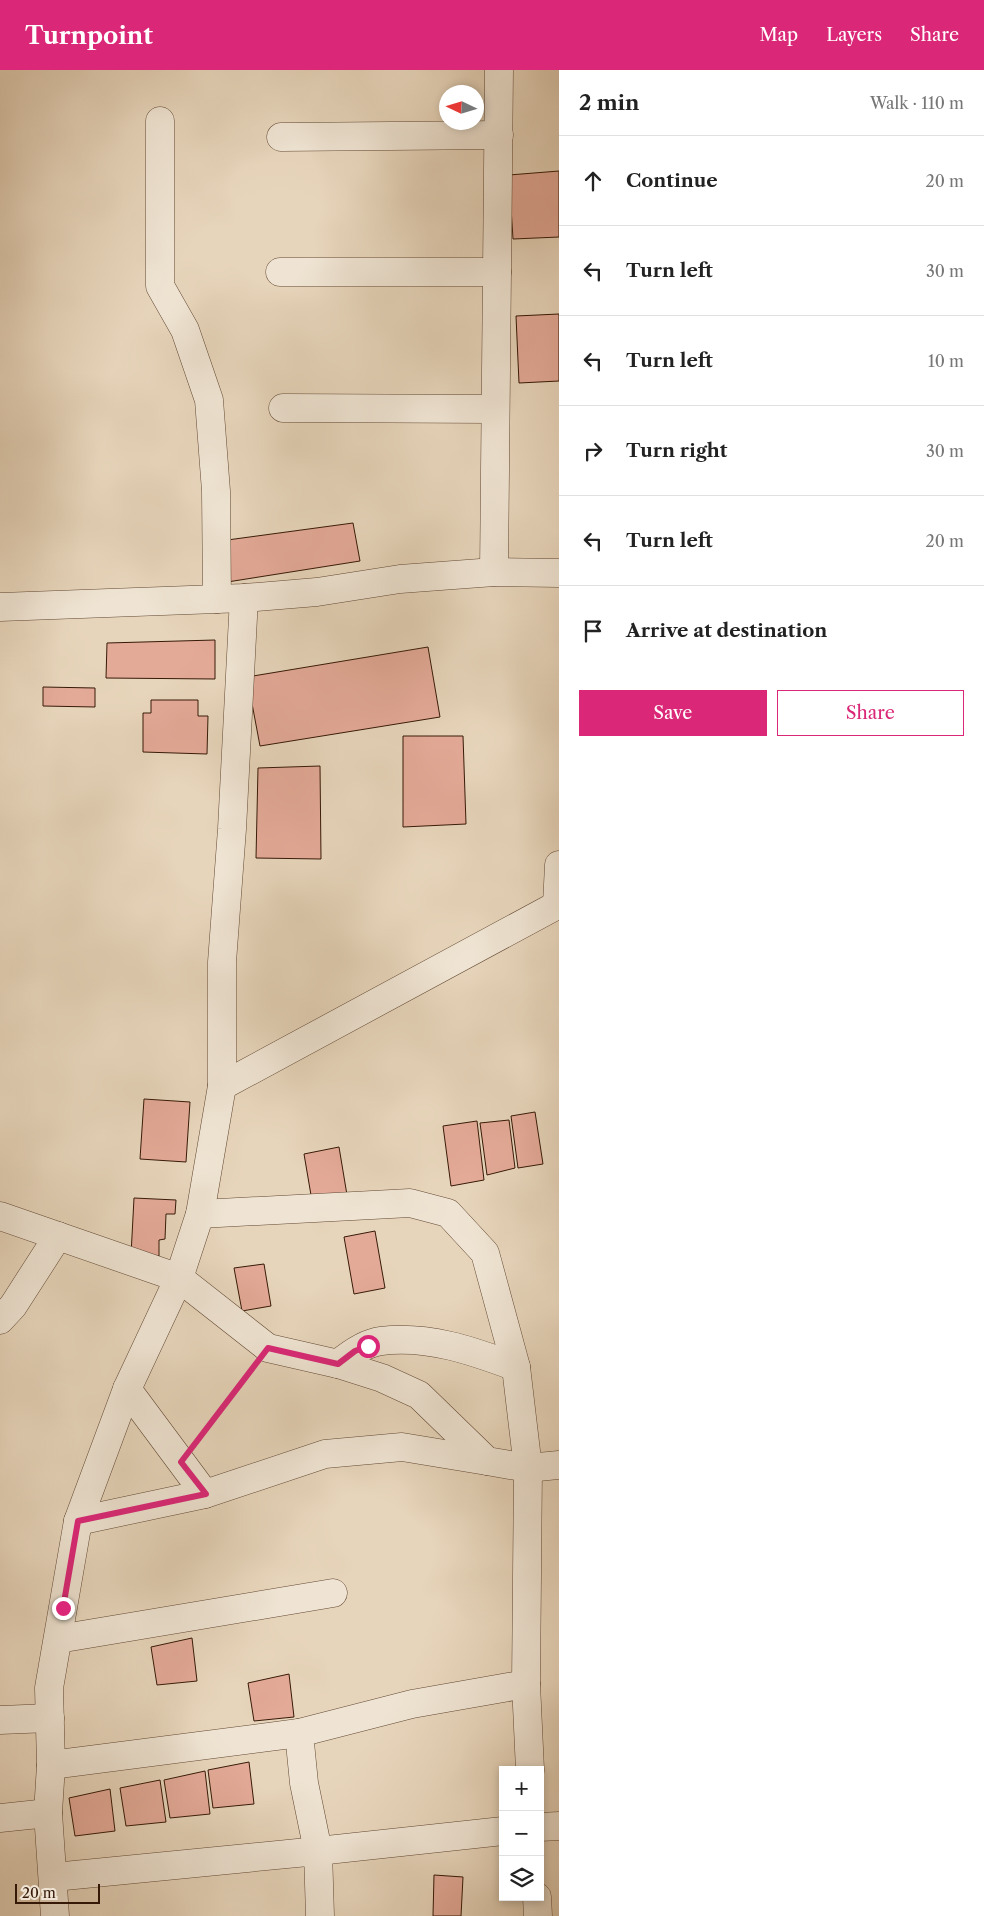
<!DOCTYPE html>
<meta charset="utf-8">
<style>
body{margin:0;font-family:"Libre Caslon Text",serif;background:#f6f6f6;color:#222}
.controls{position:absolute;right:15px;bottom:15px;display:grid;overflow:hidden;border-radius:0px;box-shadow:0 2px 8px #0003}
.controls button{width:45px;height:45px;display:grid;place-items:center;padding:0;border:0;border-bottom:1px solid #e0e0e0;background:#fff;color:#222;font:25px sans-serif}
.compass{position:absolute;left:439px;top:15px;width:45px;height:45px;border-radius:50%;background:#fff;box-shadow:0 2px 8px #0003;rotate:274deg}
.scale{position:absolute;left:15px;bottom:12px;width:85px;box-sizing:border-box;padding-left:5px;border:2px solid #361907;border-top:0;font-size:14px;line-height:18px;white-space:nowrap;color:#361907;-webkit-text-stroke:4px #efe4d3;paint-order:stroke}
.stop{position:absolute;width:15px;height:15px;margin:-11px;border:4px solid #db2777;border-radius:50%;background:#fff}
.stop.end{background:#db2777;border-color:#fff;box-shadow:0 1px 5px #0008}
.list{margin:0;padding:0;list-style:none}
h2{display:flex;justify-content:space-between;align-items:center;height:65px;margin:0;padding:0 20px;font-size:21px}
h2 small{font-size:16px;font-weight:400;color:#767676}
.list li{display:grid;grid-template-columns:32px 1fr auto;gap:15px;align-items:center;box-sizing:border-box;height:90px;padding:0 20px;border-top:1px solid #e0e0e0}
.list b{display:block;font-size:19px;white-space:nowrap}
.list em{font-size:16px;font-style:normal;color:#767676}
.actions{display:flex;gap:10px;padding:15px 20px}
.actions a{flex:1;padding:11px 0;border:1px solid #db2777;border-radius:0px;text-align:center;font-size:18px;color:#db2777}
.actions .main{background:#db2777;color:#fff}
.icon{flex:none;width:28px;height:28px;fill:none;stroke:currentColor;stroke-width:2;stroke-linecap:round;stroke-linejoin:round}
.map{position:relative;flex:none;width:559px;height:1846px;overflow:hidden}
header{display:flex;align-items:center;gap:30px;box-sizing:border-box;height:70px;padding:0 25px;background:#db2777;color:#fff}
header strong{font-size:24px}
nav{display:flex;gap:28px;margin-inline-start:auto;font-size:18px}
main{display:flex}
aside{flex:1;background:#fff}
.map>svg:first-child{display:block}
</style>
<header>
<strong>Turnpoint</strong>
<nav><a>Map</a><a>Layers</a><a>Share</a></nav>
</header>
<main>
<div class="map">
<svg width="559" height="1846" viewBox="0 0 559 1846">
<rect width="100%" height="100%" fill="#e7d5bb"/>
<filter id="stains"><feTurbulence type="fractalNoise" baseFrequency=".004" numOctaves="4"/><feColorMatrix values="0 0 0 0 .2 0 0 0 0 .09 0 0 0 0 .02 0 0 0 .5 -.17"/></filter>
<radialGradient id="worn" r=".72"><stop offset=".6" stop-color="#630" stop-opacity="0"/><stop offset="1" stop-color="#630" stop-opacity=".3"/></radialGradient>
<g fill="#e4aa98" stroke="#361907">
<polygon points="559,101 559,167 513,169 509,105"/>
<polygon points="559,244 559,311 519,313 516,246"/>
<polygon points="353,453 360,491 221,513 220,471"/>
<polygon points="215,570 215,609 106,608 107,573"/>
<polygon points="428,577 440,647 260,676 247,607"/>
<polygon points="43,617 95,618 95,637 43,636"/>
<polygon points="151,630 198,630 198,646 208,646 207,684 143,682 143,643 151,643"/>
<polygon points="403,666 463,666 466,754 403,757"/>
<polygon points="320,696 321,789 256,788 258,698"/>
<polygon points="144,1029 190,1032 186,1092 140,1089"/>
<polygon points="535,1042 543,1094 518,1098 511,1046"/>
<polygon points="509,1050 515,1098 487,1105 480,1053"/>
<polygon points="477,1051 484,1110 451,1116 443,1056"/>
<polygon points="339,1077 347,1125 312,1131 304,1084"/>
<polygon points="134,1128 176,1130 175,1144 166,1144 165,1169 159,1170 159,1186 131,1185"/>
<polygon points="375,1161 385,1218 354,1224 344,1167"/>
<polygon points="264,1194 271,1236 242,1241 234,1198"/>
<polygon points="192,1568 197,1611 157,1615 151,1577"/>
<polygon points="289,1604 294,1647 254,1651 248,1613"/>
<polygon points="249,1692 254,1734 213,1738 208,1700"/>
<polygon points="205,1701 210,1744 170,1748 164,1710"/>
<polygon points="160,1710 166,1752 126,1756 120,1718"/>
<polygon points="110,1719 115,1761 75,1766 69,1728"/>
<polygon points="434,1805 463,1807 461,1846 433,1846"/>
</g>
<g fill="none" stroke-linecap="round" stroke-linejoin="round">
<defs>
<g id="minor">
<polyline points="160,51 160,216 185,260 209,330 216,421 217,529"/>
<polyline points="281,67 499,65"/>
<polyline points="280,202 497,202"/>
<polyline points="283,338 494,339"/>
<polyline points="494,502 499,0"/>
<polyline points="0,537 244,528 317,522 400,509 494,502 559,503"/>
<polyline points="557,835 559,795"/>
<polyline points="222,1016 559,834"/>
<polyline points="200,1144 410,1133 448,1143 485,1183 516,1297 528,1398 526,1614 530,1700"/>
<polyline points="0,1146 179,1208 268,1278 338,1294 382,1308 419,1325 487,1391 528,1398 559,1395"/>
<polyline points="0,1250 13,1236 58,1166"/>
<path d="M338,1294C350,1284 365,1273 381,1271C428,1265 473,1281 516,1297"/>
<polyline points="127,1319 205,1424"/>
<polyline points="78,1451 205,1424 325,1384 402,1377 487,1391"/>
<polyline points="58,1569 333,1523"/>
<polyline points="0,1650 50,1648"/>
<polyline points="51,1695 299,1663"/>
<polyline points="0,1748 48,1743"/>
<polyline points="540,1757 559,1756"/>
<polyline points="503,1761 318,1781 304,1713 299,1663 412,1634 526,1614"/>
<polyline points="54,1807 318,1781 320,1846"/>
<polyline points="537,1827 538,1846"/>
<polyline points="55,1846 48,1743 51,1695 49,1618 78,1451 127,1319 179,1208 200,1144 222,1016 222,892 232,759 244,528"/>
</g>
</defs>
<use href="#minor" stroke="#624834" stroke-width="29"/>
<polyline stroke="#361907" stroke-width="3" stroke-dasharray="1 2.5" stroke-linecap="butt" points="199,1369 252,1300"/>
<use href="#minor" stroke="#efe4d3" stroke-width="28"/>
</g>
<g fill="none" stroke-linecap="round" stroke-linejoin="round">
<polyline stroke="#db2777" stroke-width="6" points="63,1538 78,1451 206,1424 181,1392 268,1278 338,1294 355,1281 368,1276"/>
</g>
<rect width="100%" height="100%" filter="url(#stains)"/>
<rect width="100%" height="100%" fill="url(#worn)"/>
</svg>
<div class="controls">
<button>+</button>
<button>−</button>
<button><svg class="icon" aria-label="layers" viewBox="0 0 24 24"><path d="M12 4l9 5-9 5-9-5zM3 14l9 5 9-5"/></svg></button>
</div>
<svg class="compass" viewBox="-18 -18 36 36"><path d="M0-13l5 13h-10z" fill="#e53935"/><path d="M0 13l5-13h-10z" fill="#767676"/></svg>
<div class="scale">20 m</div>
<div class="stop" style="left:368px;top:1276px"></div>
<div class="stop end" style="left:63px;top:1538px"></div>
</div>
<aside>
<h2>2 min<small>Walk · 110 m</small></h2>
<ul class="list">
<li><svg class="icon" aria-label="ahead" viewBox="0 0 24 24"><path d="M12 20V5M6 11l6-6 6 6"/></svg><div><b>Continue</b></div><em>20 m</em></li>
<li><svg class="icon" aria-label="left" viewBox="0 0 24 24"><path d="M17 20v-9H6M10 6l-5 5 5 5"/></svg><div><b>Turn left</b></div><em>30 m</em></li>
<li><svg class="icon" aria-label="left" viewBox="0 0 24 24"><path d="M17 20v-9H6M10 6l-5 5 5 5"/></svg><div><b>Turn left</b></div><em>10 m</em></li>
<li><svg class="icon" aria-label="right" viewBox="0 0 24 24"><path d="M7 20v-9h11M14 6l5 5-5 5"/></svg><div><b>Turn right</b></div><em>30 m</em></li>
<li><svg class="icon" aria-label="left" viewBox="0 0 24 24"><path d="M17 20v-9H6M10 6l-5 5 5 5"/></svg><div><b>Turn left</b></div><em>20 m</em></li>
<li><svg class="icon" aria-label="arrive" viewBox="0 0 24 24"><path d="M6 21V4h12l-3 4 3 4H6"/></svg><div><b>Arrive at destination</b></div></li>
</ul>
<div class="actions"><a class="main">Save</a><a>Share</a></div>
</aside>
</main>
